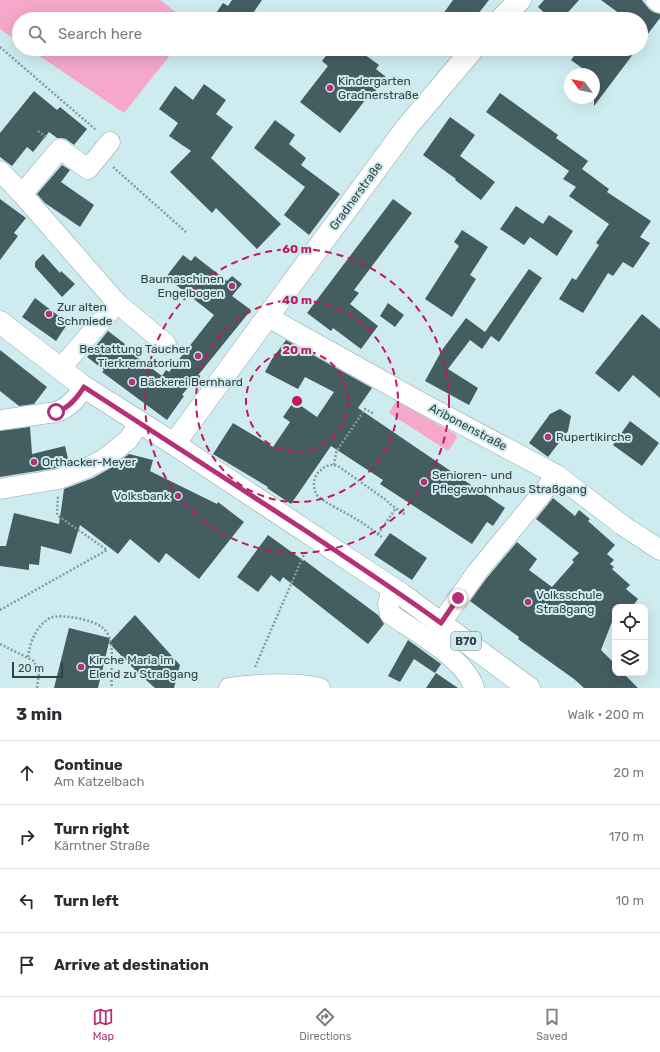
<!DOCTYPE html>
<meta charset="utf-8">
<style>
body{margin:0;font-family:Rubik,sans-serif;background:#f7f7f7;color:#2b2b33}
.controls{position:absolute;right:12px;bottom:12px;display:grid;overflow:hidden;border-radius:8px;box-shadow:0 4px 16px #0002}
.controls button{width:36px;height:36px;display:grid;place-items:center;padding:0;border:0;border-bottom:1px solid #e1e1e2;background:#fff;color:#2b2b33;font:20px sans-serif}
.compass{position:absolute;left:564px;top:68px;width:36px;height:36px;border-radius:50%;background:#fff;box-shadow:0 4px 16px #0002;rotate:302deg}
.scale{position:absolute;left:12px;bottom:10px;width:51px;box-sizing:border-box;padding-left:4px;border:2px solid #344041;border-top:0;font-size:11px;line-height:14px;white-space:nowrap;color:#344041;-webkit-text-stroke:3px #ceecf0;paint-order:stroke}
.stop{position:absolute;width:12px;height:12px;margin:-9px;border:3px solid #b43178;border-radius:50%;background:#fff}
.stop.end{background:#b43178;border-color:#fff;box-shadow:0 1px 4px #0008}
.list{margin:0;padding:0;list-style:none}
h2{display:flex;justify-content:space-between;align-items:center;height:52px;margin:0;padding:0 16px;font-size:17px}
h2 small{font-size:13px;font-weight:400;color:#7c7c81}
.list li{display:grid;grid-template-columns:26px 1fr auto;gap:12px;align-items:center;box-sizing:border-box;height:64px;padding:0 16px;border-top:1px solid #e1e1e2}
.list b{display:block;font-size:15px;white-space:nowrap}
.list p{margin:0;font-size:13px;white-space:nowrap;color:#7c7c81}
.list em{font-size:13px;font-style:normal;color:#7c7c81}
.icon{flex:none;width:22px;height:22px;fill:none;stroke:currentColor;stroke-width:2;stroke-linecap:round;stroke-linejoin:round}
.map{position:relative;flex:none;width:660px;height:688px;overflow:hidden}
.search{position:absolute;background:#fff;box-shadow:0 4px 16px #0002;left:12px;right:12px;top:12px;height:44px;display:flex;align-items:center;gap:10px;box-sizing:border-box;padding:0 14px;border-radius:22px;color:#7c7c81;font-size:15px}
.sheet{height:308px;background:#fff}
nav{display:flex;justify-content:space-around;align-items:center;box-sizing:border-box;height:56px;border-top:1px solid #e1e1e2;background:#fff;font-size:11px;color:#7c7c81}
nav a{display:grid;justify-items:center;gap:2px}
nav .on{color:#b43178}
.map>svg:first-child{display:block}
</style>
<div class="map">
<svg width="660" height="688" viewBox="0 0 660 688">
<rect width="100%" height="100%" fill="#ceecf0"/>
<g fill="#f5a8ca">
<polygon points="0,0 160,0 185,19 19,19 19,42 0,29"/>
<polygon points="29,49 175,49 124,113"/>
<polygon points="396,401 455,434 457,438 448,451 389,413"/>
</g>
<g fill="#435d61">
<polygon points="232,0 262,0 249,19 212,19 223,3 228,6"/>
<polygon points="453,0 489,0 474,19 450,19 443,14"/>
<polygon points="544,0 579,0 562,19 551,19 538,7"/>
<polygon points="601,0 642,0 649,9 653,12 660,14 660,18 641,43 641,19 627,19"/>
<polygon points="331,49 357,49 379,65 376,69 386,77 371,97 369,95 340,133 300,102 328,66 322,61"/>
<polygon points="579,49 637,49 594,106 594,74 590,74 571,60"/>
<polygon points="204,84 226,100 216,114 233,127 211,158 281,224 257,249 216,208 212,213 170,172 191,151 169,136 178,123 159,109 175,86 193,100"/>
<polygon points="34,91 57,110 60,107 87,129 74,145 66,139 62,138 57,138 49,132 33,152 27,147 12,166 0,157 0,133"/>
<polygon points="500,93 558,135 556,138 588,161 582,169 609,189 607,192 651,221 640,237 650,243 633,268 623,262 613,276 608,273 583,313 559,299 572,278 576,280 599,245 596,243 609,224 569,196 576,187 563,179 569,171 486,112"/>
<polygon points="450,117 475,135 460,156 495,182 481,200 455,180 456,179 423,155"/>
<polygon points="275,120 295,135 289,144 306,158 301,165 340,194 309,235 284,215 305,187 254,148"/>
<polygon points="62,165 70,170 61,182 94,205 80,227 45,203 37,194"/>
<polygon points="0,199 26,218 14,233 18,236 0,260"/>
<polygon points="393,199 412,213 354,290 359,293 350,304 378,326 361,349 333,328 331,331 307,313"/>
<polygon points="516,206 543,224 549,215 573,231 557,256 530,237 524,245 500,229"/>
<polygon points="462,230 488,247 470,275 476,279 452,317 425,299 459,246 454,242"/>
<polygon points="43,254 60,273 61,271 75,284 62,297 35,267 35,262"/>
<polygon points="183,255 191,261 195,256 227,281 232,276 242,284 232,296 251,310 182,395 184,396 167,420 102,372 104,370 87,357 108,331 125,344 123,347 162,376 166,370 169,372 214,315 166,277"/>
<polygon points="529,269 542,278 499,342 491,336 482,349 470,340 448,369 478,388 469,405 425,381 442,350 466,318 485,332"/>
<polygon points="35,298 68,323 56,341 22,317"/>
<polygon points="388,303 404,315 395,327 380,316"/>
<polygon points="642,314 660,329 660,398 633,375 619,392 595,373"/>
<polygon points="286,340 372,388 358,408 505,508 493,526 487,522 472,544 380,484 383,480 331,446 291,504 267,488 268,487 213,454 233,423 273,447 290,422 283,417 294,401 317,417 334,392 305,377 298,389 265,372 272,359"/>
<polygon points="0,350 47,387 34,404 19,406 0,391"/>
<polygon points="560,409 571,416 568,431 548,457 529,443 550,414"/>
<polygon points="630,421 659,443 642,466 613,445"/>
<polygon points="30,427 32,454 65,446 69,463 56,468 0,477 0,431"/>
<polygon points="129,454 153,460 150,471 217,504 218,502 244,522 199,579 166,553 159,563 130,539 118,554 80,525 71,554 41,546 39,565 29,564 29,570 0,566 0,546 6,546 14,513 59,524 64,489 93,478 109,469"/>
<polygon points="553,498 575,516 579,510 590,519 588,521 615,545 607,554 614,560 610,564 614,567 612,569 630,585 626,589 638,599 632,607 615,607 615,614 601,650 615,664 615,673 623,673 638,688 584,688 574,679 518,639 519,637 470,601 486,579 517,542 537,559 529,570 552,587 574,562 572,560 579,553 536,519"/>
<polygon points="390,533 427,558 412,580 374,555"/>
<polygon points="268,535 304,561 304,560 378,615 384,624 368,644 283,577 280,582 271,575 258,592 237,577"/>
<polygon points="135,615 180,665 174,688 155,688 136,671 109,643"/>
<polygon points="69,628 110,638 98,688 54,688"/>
<polygon points="408,640 441,664 435,673 414,659 400,682 388,676"/>
<polygon points="436,673 458,688 426,688"/>
</g>
<g fill="none" stroke-linecap="round" stroke-linejoin="round">
<defs>
<g id="minor">
<polyline points="656,0 660,3"/>
<polyline points="0,171 22,194 117,303 60,369"/>
<polyline points="22,194 60,149 88,169 110,142"/>
<polyline points="117,303 166,344"/>
<polyline points="268,317 420,402 557,475 622,525 660,550"/>
<path d="M0,420L56,412C69,408 77,398 84,387"/>
<polyline points="0,489 59,479 89,467 104,459 128,440 140,422"/>
<path d="M392,588L388,604L390,614C414,631 466,659 474,688"/>
<polyline points="441,623 477,572 557,475"/>
<path d="M229,688C255,684 296,682 320,688"/>
</g>
<g id="major">
<polyline points="501,19 520,0"/>
<polyline points="0,322 84,387 174,444 401,594 529,688"/>
<polyline points="174,444 407,127 473,49"/>
</g>
</defs>
<use href="#minor" stroke="#8da9ad" stroke-width="21"/>
<use href="#major" stroke="#8da9ad" stroke-width="23"/>
<g stroke="#859b9d" stroke-width="2.5" stroke-dasharray="2 2" stroke-linecap="butt">
<polyline points="0,47 96,130"/>
<polyline points="38,131 46,137"/>
<polyline points="113,167 186,232"/>
<polyline points="334,465 336,453 338,449 365,409 374,414"/>
<polyline points="378,534 396,508"/>
<path d="M382,537C373,531 364,523 354,518C345,512 323,502 317,495C312,487 313,476 321,470C326,465 331,464 338,466L386,500L390,504L406,515"/>
<polyline points="0,610 107,550 57,515 58,496"/>
<polyline points="0,644 34,661 39,674 37,688"/>
<path d="M28,657C30,642 36,626 50,618C60,613 95,620 103,628C106,630 109,636 110,639C114,654 110,672 112,688"/>
<polyline points="255,667 305,552"/>
</g>
<use href="#minor" stroke="#fff" stroke-width="20"/>
<use href="#major" stroke="#fff" stroke-width="22"/>
</g>
<g fill="none" stroke-linecap="round" stroke-linejoin="round">
<path stroke="#b43178" stroke-width="5" d="M56,412C69,408 77,398 84,387C159,435 232,483 306,531C351,561 397,591 441,623L458,598"/>
</g>
<g fill="none" stroke="#c2185b" stroke-width="2" stroke-dasharray="7 5">
<circle cx="297" cy="401" r="51"/>
<circle cx="297" cy="401" r="101"/>
<circle cx="297" cy="401" r="152"/>
</g>
<g fill="#b43178" stroke="#ceecf0" stroke-width="1.5">
<circle cx="330" cy="88" r="4"/>
<circle cx="232" cy="286" r="4"/>
<circle cx="49" cy="314" r="4"/>
<circle cx="198" cy="356" r="4"/>
<circle cx="132" cy="382" r="4"/>
<circle cx="548" cy="437" r="4"/>
<circle cx="34" cy="462" r="4"/>
<circle cx="424" cy="482" r="4"/>
<circle cx="178" cy="496" r="4"/>
<circle cx="528" cy="602" r="4"/>
<circle cx="81" cy="667" r="4"/>
</g>
<g text-anchor="middle" dominant-baseline="central" stroke-width="4" stroke-linejoin="round" paint-order="stroke">
<rect fill="#ceecf0" stroke="#627476" stroke-width="1" x="451" y="632" width="30" height="18" rx="3"/>
<g font-size="11" font-weight="bold" fill="#344041">
<text x="466" y="641">B70</text>
</g>
<g font-size="12" fill="#344041" stroke="#ceecf0" text-anchor="start">
<text x="338" y="81">Kindergarten<tspan x="338" dy="14">Gradnerstraße</tspan></text>
<text x="224" y="279" text-anchor="end">Baumaschinen<tspan x="224" dy="14">Engelbogen</tspan></text>
<text x="57" y="307">Zur alten<tspan x="57" dy="14">Schmiede</tspan></text>
<text x="190" y="349" text-anchor="end">Bestattung Taucher<tspan x="190" dy="14">Tierkrematorium</tspan></text>
<text x="140" y="382">Bäckerei Bernhard</text>
<text x="556" y="437">Rupertikirche</text>
<text x="42" y="462">Orthacker-Meyer</text>
<text x="432" y="475">Senioren- und<tspan x="432" dy="14">Pflegewohnhaus Straßgang</tspan></text>
<text x="170" y="496" text-anchor="end">Volksbank</text>
<text x="536" y="595">Volksschule<tspan x="536" dy="14">Straßgang</tspan></text>
<text x="89" y="660">Kirche Maria im<tspan x="89" dy="14">Elend zu Straßgang</tspan></text>
</g>
<g font-size="12" fill="#344041" stroke="#ceecf0">
<text transform="translate(356 196) rotate(-54)">Gradnerstraße</text>
<text transform="translate(468 427) rotate(28)">Aribonenstraße</text>
</g>
</g>
<circle cx="297" cy="401" r="6" fill="#c2185b" stroke="#ceecf0" stroke-width="2"/>
<g font-size="12" text-anchor="middle" font-weight="bold" fill="#c2185b" stroke="#ceecf0" stroke-width="4" stroke-linejoin="round" paint-order="stroke">
<text x="297" y="253">60 m</text>
<text x="297" y="304">40 m</text>
<text x="297" y="354">20 m</text>
</g>
</svg>
<div class="controls">
<button><svg class="icon" aria-label="locate" viewBox="0 0 24 24"><circle cx="12" cy="12" r="6"/><path d="M12 2v4M12 18v4M2 12h4M18 12h4"/></svg></button>
<button><svg class="icon" aria-label="layers" viewBox="0 0 24 24"><path d="M12 4l9 5-9 5-9-5zM3 14l9 5 9-5"/></svg></button>
</div>
<svg class="compass" viewBox="-18 -18 36 36"><path d="M0-13l5 13h-10z" fill="#e53935"/><path d="M0 13l5-13h-10z" fill="#7c7c81"/></svg>
<div class="scale">20 m</div>
<div class="stop" style="left:56px;top:412px"></div>
<div class="stop end" style="left:458px;top:598px"></div>
<div class="search"><svg class="icon" aria-label="search" viewBox="0 0 24 24"><circle cx="10" cy="10" r="6"/><path d="M15 15l6 6"/></svg>Search here</div>
</div>
<section class="sheet">
<h2>3 min<small>Walk · 200 m</small></h2>
<ul class="list">
<li><svg class="icon" aria-label="ahead" viewBox="0 0 24 24"><path d="M12 20V5M6 11l6-6 6 6"/></svg><div><b>Continue</b><p>Am Katzelbach</p></div><em>20 m</em></li>
<li><svg class="icon" aria-label="right" viewBox="0 0 24 24"><path d="M7 20v-9h11M14 6l5 5-5 5"/></svg><div><b>Turn right</b><p>Kärntner Straße</p></div><em>170 m</em></li>
<li><svg class="icon" aria-label="left" viewBox="0 0 24 24"><path d="M17 20v-9H6M10 6l-5 5 5 5"/></svg><div><b>Turn left</b></div><em>10 m</em></li>
<li><svg class="icon" aria-label="arrive" viewBox="0 0 24 24"><path d="M6 21V4h12l-3 4 3 4H6"/></svg><div><b>Arrive at destination</b></div></li>
</ul>
</section>
<nav>
<a class="on"><svg class="icon" aria-label="map" viewBox="0 0 24 24"><path d="M3 6l6-2 6 2 6-2v14l-6 2-6-2-6 2zM9 4v14M15 6v14"/></svg>Map</a>
<a><svg class="icon" aria-label="directions" viewBox="0 0 24 24"><path d="M12 3l9 9-9 9-9-9zM9 14v-3h6M13 9l2 2-2 2"/></svg>Directions</a>
<a><svg class="icon" aria-label="saved" viewBox="0 0 24 24"><path d="M7 4h10v16l-5-4-5 4z"/></svg>Saved</a>
</nav>
